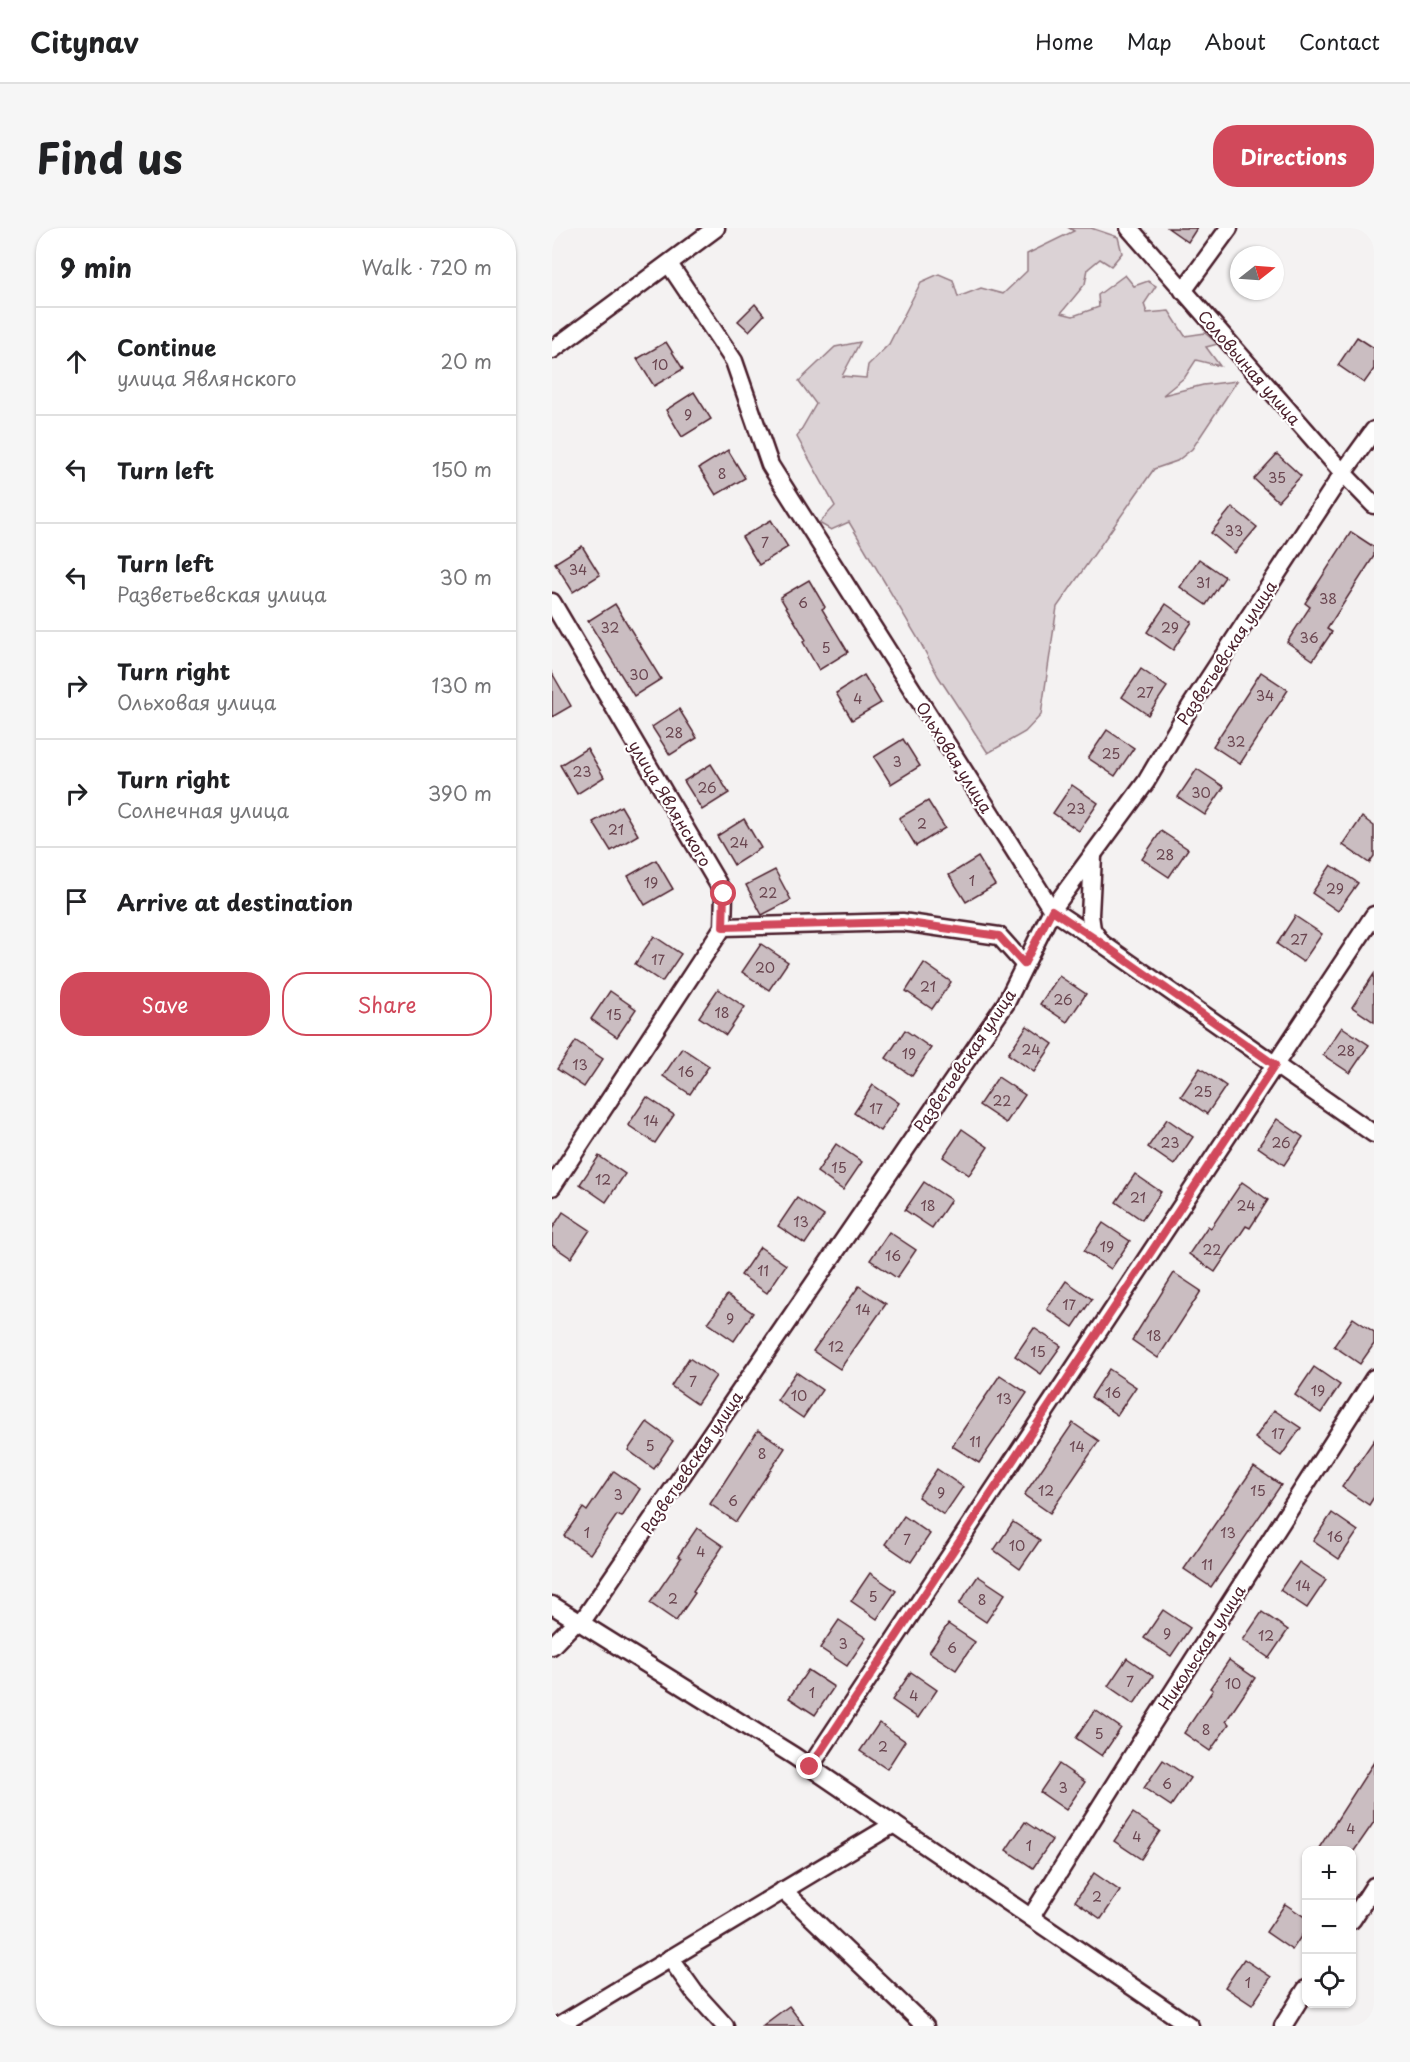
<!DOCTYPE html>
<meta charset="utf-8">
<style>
body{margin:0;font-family:"Playpen Sans",sans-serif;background:#f6f6f6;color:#202124}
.controls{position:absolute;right:18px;bottom:18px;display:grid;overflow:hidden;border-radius:12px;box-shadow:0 2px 4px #0004}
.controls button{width:54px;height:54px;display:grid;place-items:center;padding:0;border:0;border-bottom:2px solid #e0e0e0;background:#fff;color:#202124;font:30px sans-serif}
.compass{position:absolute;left:678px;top:18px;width:54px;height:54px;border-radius:50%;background:#fff;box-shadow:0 2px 4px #0004;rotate:73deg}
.stop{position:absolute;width:18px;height:18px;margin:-14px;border:4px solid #d1495b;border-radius:50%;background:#fff}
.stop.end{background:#d1495b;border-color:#fff;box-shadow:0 2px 6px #0008}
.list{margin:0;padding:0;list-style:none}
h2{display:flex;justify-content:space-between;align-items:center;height:78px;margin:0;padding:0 24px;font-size:26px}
h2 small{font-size:20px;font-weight:400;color:#757577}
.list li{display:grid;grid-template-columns:39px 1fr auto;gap:18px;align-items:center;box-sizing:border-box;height:108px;padding:0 24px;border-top:2px solid #e0e0e0}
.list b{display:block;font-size:22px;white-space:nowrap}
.list p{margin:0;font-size:20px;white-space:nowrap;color:#757577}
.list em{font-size:20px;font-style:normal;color:#757577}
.actions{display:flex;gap:12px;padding:18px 24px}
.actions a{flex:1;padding:14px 0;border:2px solid #d1495b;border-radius:24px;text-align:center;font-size:21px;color:#d1495b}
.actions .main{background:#d1495b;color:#fff}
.icon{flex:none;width:33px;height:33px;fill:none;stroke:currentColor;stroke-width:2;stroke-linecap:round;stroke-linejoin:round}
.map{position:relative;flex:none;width:822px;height:1798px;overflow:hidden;border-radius:24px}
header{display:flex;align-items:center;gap:36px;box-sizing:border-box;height:84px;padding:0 30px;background:#fff;border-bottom:2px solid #e0e0e0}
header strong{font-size:28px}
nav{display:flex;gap:33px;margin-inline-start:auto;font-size:21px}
.intro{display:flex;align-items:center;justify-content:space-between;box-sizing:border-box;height:144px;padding:0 36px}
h1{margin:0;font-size:42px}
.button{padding:15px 27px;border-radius:24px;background:#d1495b;color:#fff;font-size:21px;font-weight:700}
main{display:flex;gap:36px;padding:0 36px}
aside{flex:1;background:#fff;border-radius:24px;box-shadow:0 2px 4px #0004}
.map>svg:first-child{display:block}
</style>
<header>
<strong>Citynav</strong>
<nav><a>Home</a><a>Map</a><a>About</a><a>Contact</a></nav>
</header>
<div class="intro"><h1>Find us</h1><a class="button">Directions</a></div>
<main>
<aside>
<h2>9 min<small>Walk · 720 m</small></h2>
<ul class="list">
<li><svg class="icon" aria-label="ahead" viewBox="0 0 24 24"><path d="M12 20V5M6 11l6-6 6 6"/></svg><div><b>Continue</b><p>улица Являнского</p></div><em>20 m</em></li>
<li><svg class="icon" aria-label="left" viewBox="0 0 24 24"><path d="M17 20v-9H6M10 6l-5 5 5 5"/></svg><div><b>Turn left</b></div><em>150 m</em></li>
<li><svg class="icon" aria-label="left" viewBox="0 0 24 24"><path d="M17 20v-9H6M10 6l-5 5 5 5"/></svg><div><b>Turn left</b><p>Разветьевская улица</p></div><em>30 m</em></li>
<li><svg class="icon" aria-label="right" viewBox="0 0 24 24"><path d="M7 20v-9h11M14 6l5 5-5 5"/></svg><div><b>Turn right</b><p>Ольховая улица</p></div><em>130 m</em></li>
<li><svg class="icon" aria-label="right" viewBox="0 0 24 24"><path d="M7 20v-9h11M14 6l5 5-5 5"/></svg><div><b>Turn right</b><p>Солнечная улица</p></div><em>390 m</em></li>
<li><svg class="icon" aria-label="arrive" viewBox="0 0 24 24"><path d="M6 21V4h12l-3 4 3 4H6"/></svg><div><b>Arrive at destination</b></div></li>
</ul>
<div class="actions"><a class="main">Save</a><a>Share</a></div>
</aside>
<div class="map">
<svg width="822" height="1798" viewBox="0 0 822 1798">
<rect width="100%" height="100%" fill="#f4f2f2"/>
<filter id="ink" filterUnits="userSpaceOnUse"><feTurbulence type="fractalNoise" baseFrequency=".0167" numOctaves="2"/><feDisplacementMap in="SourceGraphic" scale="12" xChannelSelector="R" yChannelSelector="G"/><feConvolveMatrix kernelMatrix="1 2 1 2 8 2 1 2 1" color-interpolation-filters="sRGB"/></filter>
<g filter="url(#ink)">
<polygon fill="#dbd2d5" stroke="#927880" stroke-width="1.5" points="517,0 539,0 566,9 570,25 559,38 548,31 536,41 533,56 509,85 521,88 547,79 546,67 573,47 582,58 596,53 604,58 592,76 595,85 617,83 633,108 653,105 666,116 654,119 668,138 644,132 633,149 611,167 651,157 685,153 640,221 625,233 602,241 505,379 489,487 473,504 436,525 386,448 368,414 297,294 279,302 267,295 283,278 245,209 264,176 247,153 283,119 308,114 290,148 314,150 316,137 337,116 369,54 387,46 401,52 406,69 429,60 451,66 475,43 475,26 522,3"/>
<g fill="#cabdc1" stroke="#4a1f2b" stroke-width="1.5">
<polygon points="616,0 645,0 636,14"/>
<polygon points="203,76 212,87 197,103 186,93"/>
<polygon points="805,109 822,120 822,141 812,155 786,137"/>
<polygon points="114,114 131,141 102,158 85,131"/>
<polygon points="142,164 159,191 130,209 114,182"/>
<polygon points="176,222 193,250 164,267 147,240"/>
<polygon points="725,226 749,248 726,273 702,251"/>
<polygon points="680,279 705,299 683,325 659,305"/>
<polygon points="219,292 236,319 207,337 190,309"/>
<polygon points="799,304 822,319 822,328 775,401 780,404 761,432 735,414 758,379 753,375"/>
<polygon points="30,318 48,347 21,364 3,335"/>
<polygon points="647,331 673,349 654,377 628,359"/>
<polygon points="257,352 273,379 270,381 296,424 267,442 251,414 254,412 228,369"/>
<polygon points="63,376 109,451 82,468 36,393"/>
<polygon points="614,376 640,394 621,422 595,404"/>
<polygon points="589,441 615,459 596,487 570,469"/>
<polygon points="709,444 736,462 688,536 661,518"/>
<polygon points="0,445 19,478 0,489"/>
<polygon points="312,447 329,475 300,492 284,465"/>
<polygon points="127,481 145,510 118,527 100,499"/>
<polygon points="555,502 582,520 563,548 536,530"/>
<polygon points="351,511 368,538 339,556 322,529"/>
<polygon points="35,520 52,549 25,566 8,537"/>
<polygon points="159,536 177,565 150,582 132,553"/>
<polygon points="645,541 672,559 653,587 626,569"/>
<polygon points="520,557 546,575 527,603 501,585"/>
<polygon points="376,573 393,600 364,618 347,590"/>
<polygon points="69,578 86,607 59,623 41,594"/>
<polygon points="810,589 822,598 822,628 817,635 791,617"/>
<polygon points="192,591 209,620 182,637 165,608"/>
<polygon points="609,603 636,621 617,649 590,631"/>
<polygon points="426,629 443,657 414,674 397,647"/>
<polygon points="104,632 121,661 93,677 76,648"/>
<polygon points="779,637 806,655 786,683 760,665"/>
<polygon points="223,642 239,672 210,687 194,657"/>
<polygon points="743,688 770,706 751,734 725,716"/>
<polygon points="102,708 129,726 110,754 83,736"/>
<polygon points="209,716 236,734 217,762 190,744"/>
<polygon points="372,735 399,754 380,781 354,763"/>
<polygon points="822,746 822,794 800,779"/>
<polygon points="507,748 534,766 515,794 488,776"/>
<polygon points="166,761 193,779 174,807 147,789"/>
<polygon points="58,763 84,781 65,809 39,791"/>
<polygon points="475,798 501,816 482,844 456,826"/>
<polygon points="790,799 817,817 798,845 771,827"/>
<polygon points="353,802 379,820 360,848 334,830"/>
<polygon points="24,813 51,831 32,859 5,841"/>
<polygon points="130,820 157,838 138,866 111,848"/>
<polygon points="648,840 674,858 655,886 629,868"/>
<polygon points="446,849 473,867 454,895 427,877"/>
<polygon points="321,857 347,875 328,903 302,885"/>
<polygon points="95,869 122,887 103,915 76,897"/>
<polygon points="615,891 641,909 622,937 596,919"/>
<polygon points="725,891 751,909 732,937 706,919"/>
<polygon points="410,901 436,919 417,947 391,929"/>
<polygon points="284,916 310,934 291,962 265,944"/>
<polygon points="47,928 73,946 54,974 28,956"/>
<polygon points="583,946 609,964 590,992 564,974"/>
<polygon points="372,954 399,972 380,1000 353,982"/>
<polygon points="690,954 716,972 698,1000 694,998 663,1044 637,1026 656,998 659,1000"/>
<polygon points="245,970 272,988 253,1016 226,998"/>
<polygon points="11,984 38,1002 19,1030 0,1017 0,1001"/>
<polygon points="551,995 578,1013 559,1041 532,1023"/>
<polygon points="337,1004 364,1022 345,1050 318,1032"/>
<polygon points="208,1019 234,1037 215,1065 189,1047"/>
<polygon points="622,1045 649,1063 606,1130 580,1112"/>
<polygon points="514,1053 540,1071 521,1099 495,1081"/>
<polygon points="307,1058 334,1076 288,1141 261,1123"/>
<polygon points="175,1067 201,1085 182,1113 156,1095"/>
<polygon points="801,1090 822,1104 822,1116 808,1136 782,1118"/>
<polygon points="482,1100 509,1118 489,1146 463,1128"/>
<polygon points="137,1130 164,1148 145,1176 119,1158"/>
<polygon points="762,1139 788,1157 769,1185 743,1167"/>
<polygon points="557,1141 584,1159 565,1187 539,1169"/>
<polygon points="244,1144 270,1162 251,1190 225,1172"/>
<polygon points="448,1147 475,1165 427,1235 400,1218"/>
<polygon points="722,1182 749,1200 729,1228 703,1210"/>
<polygon points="95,1194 121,1213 102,1241 76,1222"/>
<polygon points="521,1195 547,1213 498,1285 472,1267"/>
<polygon points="206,1202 233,1220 184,1294 158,1276"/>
<polygon points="822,1212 822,1269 817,1277 790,1259"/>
<polygon points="702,1239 729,1257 659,1359 632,1341"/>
<polygon points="385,1241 411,1259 392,1287 366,1269"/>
<polygon points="62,1243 88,1261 70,1289 65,1287 38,1326 12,1308 31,1280 35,1283"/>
<polygon points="780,1285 806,1303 787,1331 761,1313"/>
<polygon points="352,1288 378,1306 359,1334 333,1316"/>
<polygon points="461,1294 488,1312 468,1341 442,1322"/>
<polygon points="145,1300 171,1318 141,1363 143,1365 124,1393 98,1375 129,1330 126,1328"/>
<polygon points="747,1334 774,1352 755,1380 728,1362"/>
<polygon points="318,1345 344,1363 325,1391 299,1373"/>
<polygon points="426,1348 453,1366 434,1394 407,1376"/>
<polygon points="611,1382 638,1400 619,1428 592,1410"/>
<polygon points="710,1384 736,1402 717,1430 691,1412"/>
<polygon points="287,1392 314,1410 295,1438 268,1420"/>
<polygon points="396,1396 423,1414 404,1442 377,1424"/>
<polygon points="575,1430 601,1448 582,1476 556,1458"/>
<polygon points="677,1432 703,1450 674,1493 677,1496 658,1523 632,1505 661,1462 658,1460"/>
<polygon points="256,1442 282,1459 263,1487 237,1470"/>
<polygon points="359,1444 385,1462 366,1490 340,1472"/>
<polygon points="543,1482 569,1500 550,1528 524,1510"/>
<polygon points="327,1495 353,1513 335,1541 308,1523"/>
<polygon points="611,1532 638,1550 619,1578 592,1560"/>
<polygon points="822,1534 822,1594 802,1623 765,1623"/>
<polygon points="507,1536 533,1554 514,1582 488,1564"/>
<polygon points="581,1585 608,1603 589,1631 562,1613"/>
<polygon points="473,1594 500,1612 481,1640 454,1622"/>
<polygon points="542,1645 568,1663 549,1691 523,1673"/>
<polygon points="733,1676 754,1690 754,1701 740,1722 714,1704"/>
<polygon points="692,1731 719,1749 700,1777 673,1759"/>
<polygon points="237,1778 252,1798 210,1798"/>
</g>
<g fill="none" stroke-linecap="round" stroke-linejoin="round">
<defs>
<g id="minor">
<polyline points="577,0 791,245 822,277"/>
<polyline points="117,36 182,133 218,237 500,682 548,714 822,906"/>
<polyline points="631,63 677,0"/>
<polyline points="0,122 164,0"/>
<polyline points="0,374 172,666 171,699 0,959"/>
<polyline points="541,628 538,687 540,701 548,713"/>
<polyline points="171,699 350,694 447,708 472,736"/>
<polyline points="0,1377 242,1528 638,1798"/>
<polyline points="29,1395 454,775 500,682 594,554 638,479 791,245 822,202"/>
<polyline points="0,1418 25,1392"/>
<polyline points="258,1539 822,687"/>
<polyline points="231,1662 373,1798"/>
<polyline points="479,1689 597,1501 822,1150"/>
<polyline points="800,1692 822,1658"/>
<polyline points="118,1730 143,1765 173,1798"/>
<polyline points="6,1798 342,1596"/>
<polyline points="731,1798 754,1761"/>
</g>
</defs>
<use href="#minor" stroke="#4a1f2b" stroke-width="21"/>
<use href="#minor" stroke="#fff" stroke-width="16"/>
</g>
</g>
<g fill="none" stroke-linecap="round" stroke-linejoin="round" filter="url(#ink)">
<polyline stroke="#d1495b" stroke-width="8" points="172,666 171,699 350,694 447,708 472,736 500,682 548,714 723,837 258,1539"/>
</g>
<g text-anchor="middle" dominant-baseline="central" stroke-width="4.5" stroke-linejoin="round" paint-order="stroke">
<g font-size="14" fill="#6a4650">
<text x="108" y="136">10</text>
<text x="136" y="186">9</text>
<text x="170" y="245">8</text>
<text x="725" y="249">35</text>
<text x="682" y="302">33</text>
<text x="213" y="314">7</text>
<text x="26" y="341">34</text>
<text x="651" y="354">31</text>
<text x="776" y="370">38</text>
<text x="251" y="374">6</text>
<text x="58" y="399">32</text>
<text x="618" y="399">29</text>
<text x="757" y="409">36</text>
<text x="274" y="419">5</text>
<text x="87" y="446">30</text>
<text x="593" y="464">27</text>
<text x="713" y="467">34</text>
<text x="306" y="470">4</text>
<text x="122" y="504">28</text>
<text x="684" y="513">32</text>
<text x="559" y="525">25</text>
<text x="345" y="533">3</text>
<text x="30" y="543">23</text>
<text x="155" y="559">26</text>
<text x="649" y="564">30</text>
<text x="524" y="580">23</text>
<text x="370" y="595">2</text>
<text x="64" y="601">21</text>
<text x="187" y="614">24</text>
<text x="613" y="626">28</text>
<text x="420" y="652">1</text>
<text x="99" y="654">19</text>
<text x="783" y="660">29</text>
<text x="216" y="664">22</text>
<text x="747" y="711">27</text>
<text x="106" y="731">17</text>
<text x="213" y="739">20</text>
<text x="376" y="758">21</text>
<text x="511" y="771">26</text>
<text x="170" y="784">18</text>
<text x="62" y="786">15</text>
<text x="479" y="821">24</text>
<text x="794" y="822">28</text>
<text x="357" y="825">19</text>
<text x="28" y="836">13</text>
<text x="134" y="843">16</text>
<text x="651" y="863">25</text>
<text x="450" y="872">22</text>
<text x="324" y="880">17</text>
<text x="99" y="892">14</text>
<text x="618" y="914">23</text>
<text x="729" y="914">26</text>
<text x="287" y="939">15</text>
<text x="51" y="951">12</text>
<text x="586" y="969">21</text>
<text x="376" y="977">18</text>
<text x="694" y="977">24</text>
<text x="249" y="993">13</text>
<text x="555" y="1018">19</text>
<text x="660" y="1021">22</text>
<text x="341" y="1027">16</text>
<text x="211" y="1042">11</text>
<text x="517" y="1076">17</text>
<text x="311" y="1081">14</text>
<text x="178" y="1090">9</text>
<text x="602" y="1107">18</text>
<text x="284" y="1118">12</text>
<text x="486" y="1123">15</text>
<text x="141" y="1153">7</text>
<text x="766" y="1162">19</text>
<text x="561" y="1164">16</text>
<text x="247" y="1167">10</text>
<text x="452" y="1170">13</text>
<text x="726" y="1205">17</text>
<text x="423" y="1213">11</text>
<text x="98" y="1217">5</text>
<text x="525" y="1218">14</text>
<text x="210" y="1225">8</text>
<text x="494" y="1262">12</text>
<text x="706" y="1262">15</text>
<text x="389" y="1264">9</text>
<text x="66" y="1266">3</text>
<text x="181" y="1272">6</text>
<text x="35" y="1304">1</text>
<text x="676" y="1304">13</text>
<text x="783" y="1308">16</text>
<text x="355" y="1311">7</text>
<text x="465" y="1317">10</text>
<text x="149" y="1323">4</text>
<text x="655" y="1336">11</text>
<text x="751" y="1357">14</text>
<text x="321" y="1368">5</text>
<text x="121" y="1370">2</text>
<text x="430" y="1371">8</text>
<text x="615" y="1405">9</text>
<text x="714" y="1407">12</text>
<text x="291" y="1415">3</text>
<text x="400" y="1419">6</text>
<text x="578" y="1453">7</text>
<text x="681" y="1455">10</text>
<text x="260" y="1464">1</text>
<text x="362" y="1467">4</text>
<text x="654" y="1501">8</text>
<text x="547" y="1505">5</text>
<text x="331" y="1518">2</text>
<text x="615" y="1555">6</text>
<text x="511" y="1559">3</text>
<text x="799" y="1600">4</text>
<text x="585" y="1608">4</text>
<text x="477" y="1617">1</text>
<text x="545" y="1668">2</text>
<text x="696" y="1754">1</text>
</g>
<g font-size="16" fill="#4a1f2b" stroke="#fff">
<text transform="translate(698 139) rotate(49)">Соловьиная улица</text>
<text transform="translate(674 424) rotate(-57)">Разветьевская улица</text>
<text transform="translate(403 529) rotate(58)">Ольховая улица</text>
<text transform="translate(119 575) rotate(59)">улица Являнского</text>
<text transform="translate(412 832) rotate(-56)">Разветьевская улица</text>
<text transform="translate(139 1234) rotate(-56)">Разветьевская улица</text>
<text transform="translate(649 1419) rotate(-57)">Никольская улица</text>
</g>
</g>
</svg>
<div class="controls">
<button>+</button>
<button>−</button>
<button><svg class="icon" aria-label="locate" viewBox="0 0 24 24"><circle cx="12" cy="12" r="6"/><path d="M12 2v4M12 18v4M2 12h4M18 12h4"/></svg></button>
</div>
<svg class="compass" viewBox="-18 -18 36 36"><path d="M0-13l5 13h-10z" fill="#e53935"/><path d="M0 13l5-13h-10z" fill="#757577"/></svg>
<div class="stop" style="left:172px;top:666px"></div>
<div class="stop end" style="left:258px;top:1539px"></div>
</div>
</main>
